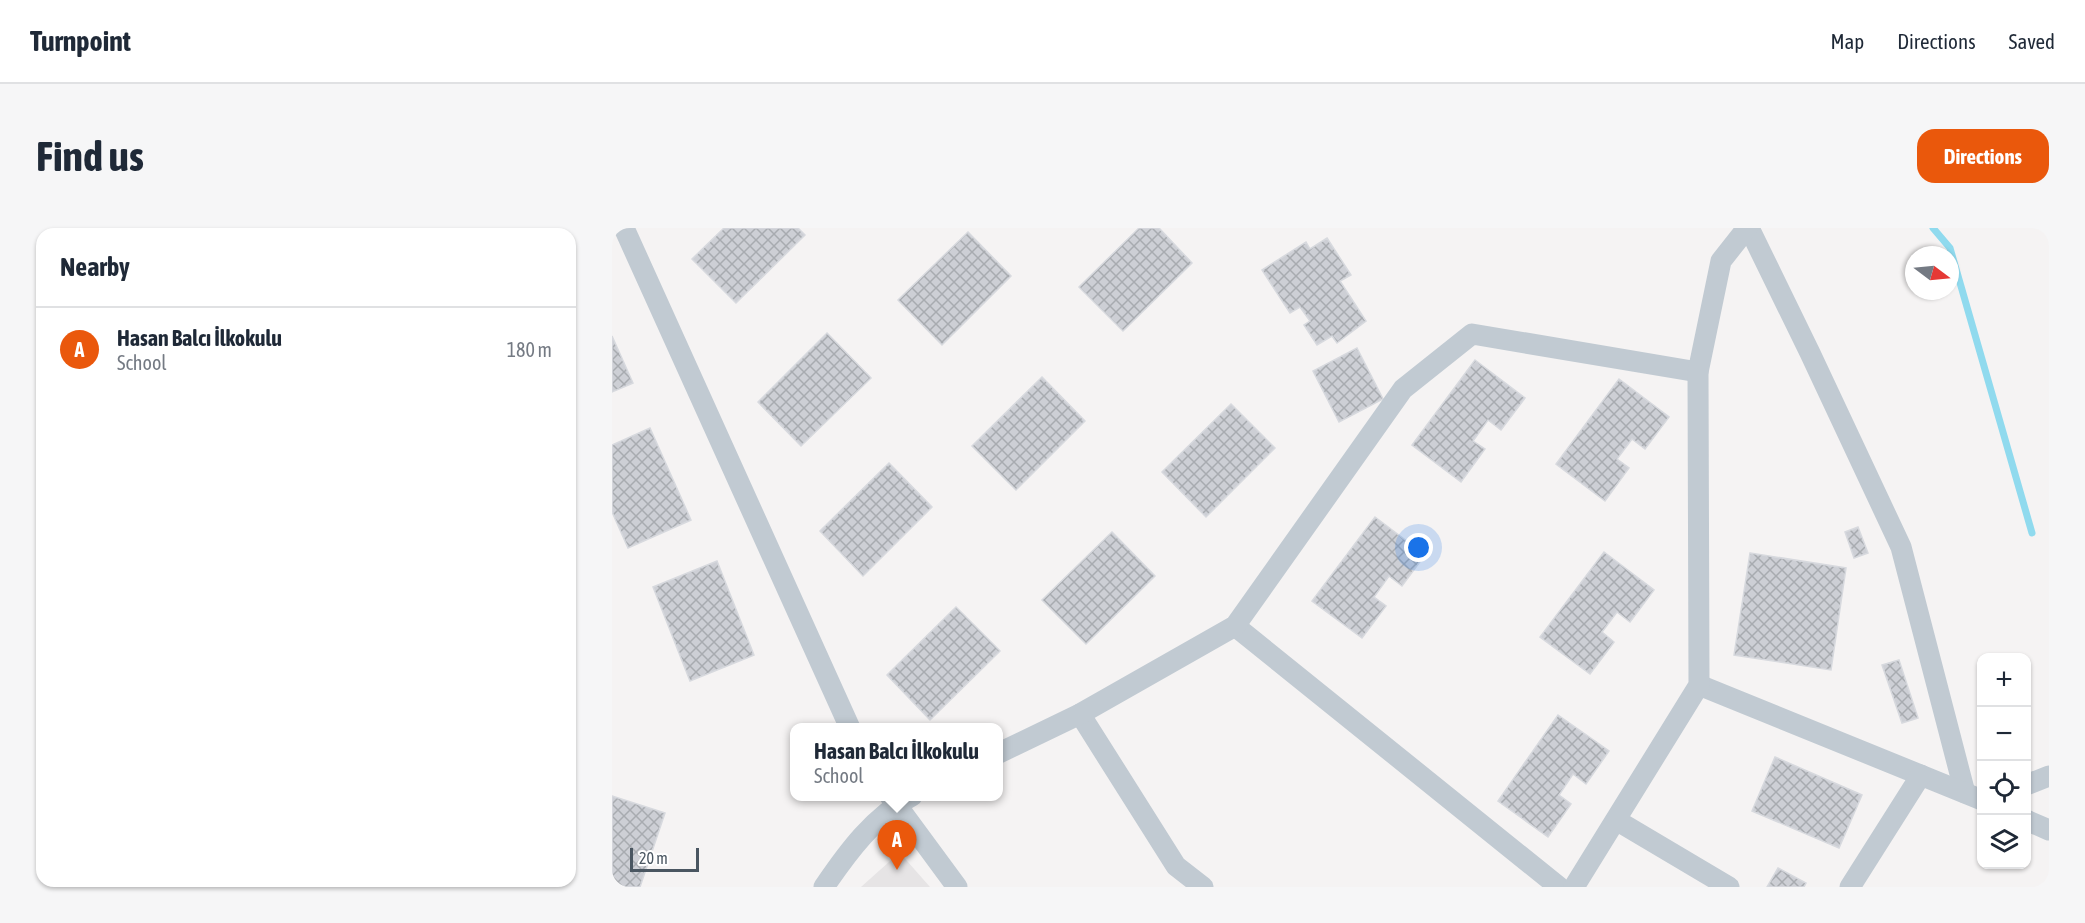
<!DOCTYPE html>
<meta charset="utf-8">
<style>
body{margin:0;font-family:"Asap Condensed",sans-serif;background:#f6f6f7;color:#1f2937}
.controls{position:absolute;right:18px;bottom:18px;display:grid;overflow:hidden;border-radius:12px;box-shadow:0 2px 4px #0004}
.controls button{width:54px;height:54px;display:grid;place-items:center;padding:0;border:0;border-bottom:2px solid #e0e1e3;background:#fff;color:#1f2937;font:30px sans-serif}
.compass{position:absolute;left:1293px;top:18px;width:54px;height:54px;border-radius:50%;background:#fff;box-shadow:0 2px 4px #0004;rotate:106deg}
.scale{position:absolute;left:18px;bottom:15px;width:69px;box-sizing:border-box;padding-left:6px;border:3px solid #4a5661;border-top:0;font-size:16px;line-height:21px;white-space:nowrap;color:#4a5661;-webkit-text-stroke:4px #fff;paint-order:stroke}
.you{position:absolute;left:807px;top:320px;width:21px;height:21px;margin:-15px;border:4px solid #fff;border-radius:50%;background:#1a73e8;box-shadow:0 0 0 9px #1a73e833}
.badge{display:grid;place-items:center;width:39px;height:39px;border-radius:50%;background:#ea580c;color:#fff;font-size:20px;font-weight:700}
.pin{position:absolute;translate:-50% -50px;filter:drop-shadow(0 2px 3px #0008)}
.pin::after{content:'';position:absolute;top:32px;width:21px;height:18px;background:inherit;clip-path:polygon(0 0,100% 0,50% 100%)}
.popup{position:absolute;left:178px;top:495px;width:213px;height:78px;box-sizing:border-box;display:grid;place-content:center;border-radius:12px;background:#fff;filter:drop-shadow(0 2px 4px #0005);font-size:20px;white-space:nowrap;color:#747a83}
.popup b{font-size:22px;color:#1f2937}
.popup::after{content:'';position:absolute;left:50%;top:100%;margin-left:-12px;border:12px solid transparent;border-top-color:#fff}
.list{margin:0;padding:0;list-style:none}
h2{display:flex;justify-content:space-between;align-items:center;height:78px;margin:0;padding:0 24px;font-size:26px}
h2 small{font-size:20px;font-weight:400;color:#747a83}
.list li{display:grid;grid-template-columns:39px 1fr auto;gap:18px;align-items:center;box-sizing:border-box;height:84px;padding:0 24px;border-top:2px solid #e0e1e3}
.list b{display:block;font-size:22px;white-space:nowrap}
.list p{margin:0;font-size:20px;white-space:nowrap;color:#747a83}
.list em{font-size:20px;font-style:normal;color:#747a83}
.icon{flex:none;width:33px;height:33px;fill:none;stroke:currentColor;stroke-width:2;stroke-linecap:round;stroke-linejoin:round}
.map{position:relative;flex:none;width:1437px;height:659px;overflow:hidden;border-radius:18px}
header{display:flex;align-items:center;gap:36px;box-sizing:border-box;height:84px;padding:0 30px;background:#fff;border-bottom:2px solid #e0e1e3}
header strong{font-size:28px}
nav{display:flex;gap:33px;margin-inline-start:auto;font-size:21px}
.intro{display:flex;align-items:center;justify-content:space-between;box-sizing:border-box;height:144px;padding:0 36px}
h1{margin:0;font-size:42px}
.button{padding:15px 27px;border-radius:18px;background:#ea580c;color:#fff;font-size:21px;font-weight:700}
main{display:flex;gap:36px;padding:0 36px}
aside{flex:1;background:#fff;border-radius:18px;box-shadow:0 2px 4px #0004}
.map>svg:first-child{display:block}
</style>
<header>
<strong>Turnpoint</strong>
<nav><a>Map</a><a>Directions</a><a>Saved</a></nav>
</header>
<div class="intro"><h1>Find us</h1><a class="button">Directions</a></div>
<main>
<aside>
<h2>Nearby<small></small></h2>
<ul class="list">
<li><span class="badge">A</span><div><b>Hasan Balcı İlkokulu</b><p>School</p></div><em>180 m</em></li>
</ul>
</aside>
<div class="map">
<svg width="1437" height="659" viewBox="0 0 1437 659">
<defs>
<pattern id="building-cross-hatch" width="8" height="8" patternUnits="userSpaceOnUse" patternTransform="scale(1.5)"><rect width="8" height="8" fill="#cdcfd5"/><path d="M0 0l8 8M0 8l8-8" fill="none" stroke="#a8abb0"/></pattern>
</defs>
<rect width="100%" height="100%" fill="#f5f3f3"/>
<polygon fill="#e6e4e5" points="288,625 318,659 249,659 287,625"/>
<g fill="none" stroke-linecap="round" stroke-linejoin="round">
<polyline stroke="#90daee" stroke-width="7" points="1321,0 1338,20 1420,305"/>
</g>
<g fill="url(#building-cross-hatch)" stroke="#d7d9de" stroke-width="1.5">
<polygon points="112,0 186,0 193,7 124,75 80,31"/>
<polygon points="527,0 547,0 580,35 511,103 467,59"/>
<polygon points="356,4 399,48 330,117 286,72"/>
<polygon points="715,10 739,47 728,53 754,93 725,115 720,108 705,117 692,97 698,93 688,79 678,85 650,42 694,14 698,21"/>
<polygon points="215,105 259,150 189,218 146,174"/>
<polygon points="0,108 21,155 0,164"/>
<polygon points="745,120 771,171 727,194 701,143"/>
<polygon points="863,132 913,170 889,202 876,192 861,213 873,221 849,254 800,217"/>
<polygon points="430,149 473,193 404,262 360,218"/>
<polygon points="1007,151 1057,189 1033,221 1020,211 1005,231 1017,240 993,273 944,236"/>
<polygon points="619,176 663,220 594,289 550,244"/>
<polygon points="38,200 79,292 16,320 0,284 0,217"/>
<polygon points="277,235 320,279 251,348 208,303"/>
<polygon points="763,289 813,327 790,358 777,348 762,369 774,378 750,410 700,373"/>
<polygon points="1246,299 1256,325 1242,330 1233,304"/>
<polygon points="500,304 543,348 474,416 430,372"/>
<polygon points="992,324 1042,362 1018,394 1005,384 990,404 1002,414 978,446 928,409"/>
<polygon points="1138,325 1234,340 1219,442 1122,427"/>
<polygon points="105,333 142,427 78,453 41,359"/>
<polygon points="344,379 388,423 318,492 275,447"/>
<polygon points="1287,432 1306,490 1290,495 1270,437"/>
<polygon points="946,487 997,523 974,556 961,546 947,567 959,576 936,609 886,573"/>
<polygon points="1163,529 1250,567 1227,620 1140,583"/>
<polygon points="0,568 53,585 28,659 0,659"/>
<polygon points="1166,640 1194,655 1192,659 1155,659"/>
</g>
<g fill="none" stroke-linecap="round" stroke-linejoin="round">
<g stroke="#c1cad2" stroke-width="21">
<polyline points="12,0 238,500"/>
<polyline points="1137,0 1198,125 1289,319 1353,565"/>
<polyline points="623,398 947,659"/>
<polyline points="1087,457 1370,572"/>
<polyline points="468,486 564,638 591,659"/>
<polyline points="387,525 468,486 623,398 791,161 860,106 1086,144"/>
<polyline points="1414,557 1437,548"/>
<polyline points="278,568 345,659"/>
<polyline points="1004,592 1117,659"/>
<polyline points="1414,592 1437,602"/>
<path d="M212,659C235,625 263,587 300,568"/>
<polyline points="962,659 1087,457 1086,144 1109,33 1135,0"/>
<polyline points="1238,659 1309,547"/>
</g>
</g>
</svg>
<div class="controls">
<button>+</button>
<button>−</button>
<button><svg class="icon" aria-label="locate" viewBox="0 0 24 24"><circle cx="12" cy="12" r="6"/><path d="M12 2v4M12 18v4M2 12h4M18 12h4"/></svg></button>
<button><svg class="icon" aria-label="layers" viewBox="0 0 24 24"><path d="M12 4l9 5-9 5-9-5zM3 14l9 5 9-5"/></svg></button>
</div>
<svg class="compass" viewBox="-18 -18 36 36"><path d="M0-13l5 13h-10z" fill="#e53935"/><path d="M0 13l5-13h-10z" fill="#747a83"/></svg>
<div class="scale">20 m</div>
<div class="you"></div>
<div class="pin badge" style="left:285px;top:642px">A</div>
<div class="popup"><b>Hasan Balcı İlkokulu</b>School</div>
</div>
</main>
